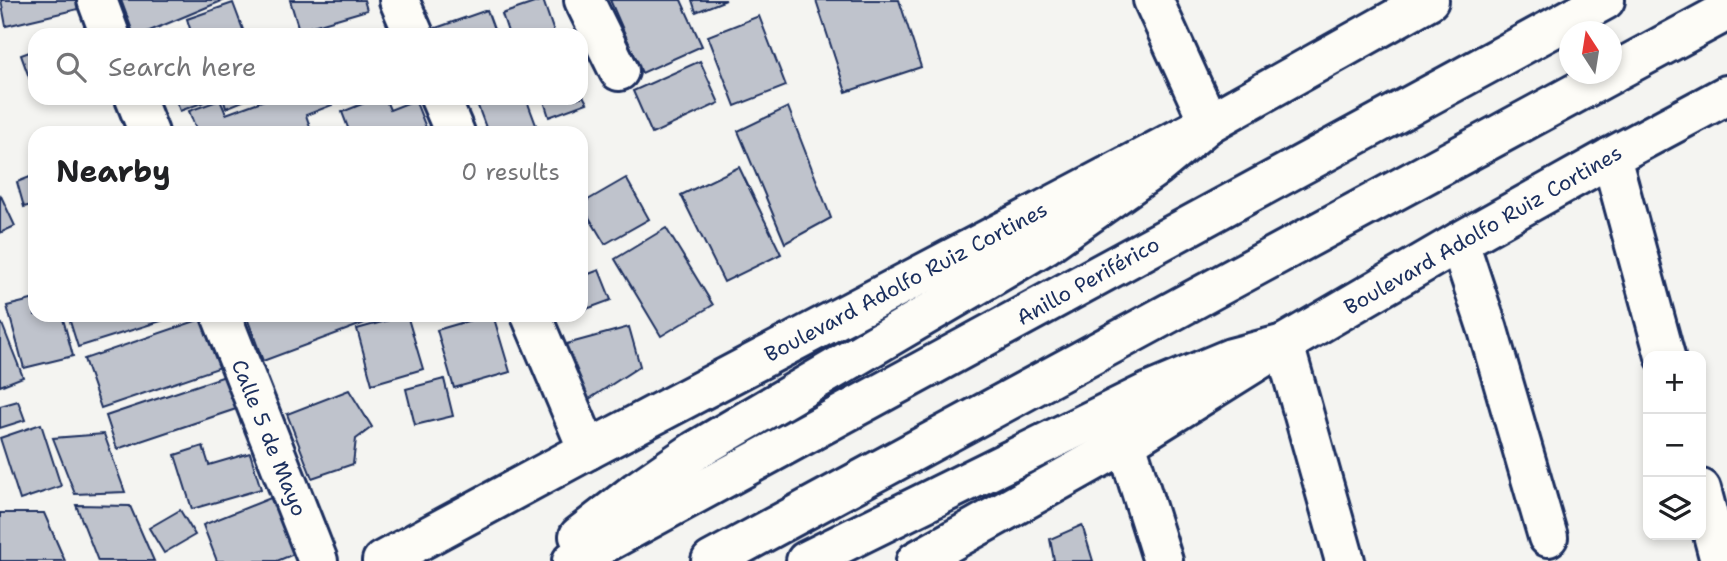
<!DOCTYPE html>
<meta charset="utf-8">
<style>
body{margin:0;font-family:"Shantell Sans",sans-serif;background:#f2f2f2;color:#202124}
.controls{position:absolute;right:21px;bottom:21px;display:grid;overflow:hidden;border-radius:14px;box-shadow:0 4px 10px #0003}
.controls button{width:63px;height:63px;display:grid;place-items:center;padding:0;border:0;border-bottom:2px solid #e0e0e0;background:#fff;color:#202124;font:35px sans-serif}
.compass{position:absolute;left:1559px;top:21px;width:63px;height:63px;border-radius:50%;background:#fff;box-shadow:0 4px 10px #0003;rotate:348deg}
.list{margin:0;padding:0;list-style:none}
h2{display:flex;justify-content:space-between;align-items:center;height:91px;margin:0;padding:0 28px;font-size:30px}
h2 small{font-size:23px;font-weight:400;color:#757577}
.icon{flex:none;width:38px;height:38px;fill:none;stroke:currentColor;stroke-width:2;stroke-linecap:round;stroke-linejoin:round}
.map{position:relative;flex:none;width:1727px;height:561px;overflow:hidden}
.search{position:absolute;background:#fff;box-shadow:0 4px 10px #0003;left:28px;top:28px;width:560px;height:77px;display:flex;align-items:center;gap:18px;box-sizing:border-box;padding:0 24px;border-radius:21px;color:#757577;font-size:26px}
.panel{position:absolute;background:#fff;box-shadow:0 4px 10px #0003;left:28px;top:126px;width:560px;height:196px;border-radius:21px}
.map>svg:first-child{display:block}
</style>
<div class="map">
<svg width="1727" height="561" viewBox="0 0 1727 561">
<rect width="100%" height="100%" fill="#f4f4f1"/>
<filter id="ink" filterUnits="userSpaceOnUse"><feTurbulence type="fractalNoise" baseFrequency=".0143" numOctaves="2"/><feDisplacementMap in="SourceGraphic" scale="14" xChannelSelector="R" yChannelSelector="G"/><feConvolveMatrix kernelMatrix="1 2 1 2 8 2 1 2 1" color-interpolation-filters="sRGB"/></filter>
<g filter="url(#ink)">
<g fill="#bfc3cc" stroke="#1b2f5e" stroke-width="2">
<polygon points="1,0 76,0 78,9 6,26"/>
<polygon points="121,0 224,0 140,35 134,35"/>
<polygon points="290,0 364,0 367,10 299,30"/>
<polygon points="543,0 555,35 509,35 502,14"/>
<polygon points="610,0 681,0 702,46 642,73"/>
<polygon points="692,0 726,0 696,12"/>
<polygon points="816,0 899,0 921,67 846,92"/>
<polygon points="233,3 245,35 192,35 187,19"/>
<polygon points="487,10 496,35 438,35 436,28"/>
<polygon points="759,16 786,86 735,106 708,36"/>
<polygon points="35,50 35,90 34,91 21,55"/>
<polygon points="700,61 719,103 652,134 633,91"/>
<polygon points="581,92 587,103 549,117 543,98 581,98"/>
<polygon points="175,98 215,98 180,111"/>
<polygon points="223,98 247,98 248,99 226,108"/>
<polygon points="270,98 330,98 332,105 306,115 311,130 303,133 184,133 196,129 189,111 220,100 226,114"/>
<polygon points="377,98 385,98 390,110 415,100 427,130 419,133 350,133 342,112"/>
<polygon points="475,98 526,98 539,133 488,133"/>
<polygon points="788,107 831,218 785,243 738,131"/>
<polygon points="739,167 781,254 724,282 681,195"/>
<polygon points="35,175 35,204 24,207 17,182"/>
<polygon points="626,178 649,219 605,244 581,204"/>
<polygon points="0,194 15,226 0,233"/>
<polygon points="666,228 713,305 661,336 615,259"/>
<polygon points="599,270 611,300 581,311 581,277"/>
<polygon points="35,299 35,315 62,315 73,356 24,368 7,306"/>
<polygon points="68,315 180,315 78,347"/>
<polygon points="246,315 386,315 263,361"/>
<polygon points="407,315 423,369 372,384 357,329"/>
<polygon points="488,315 493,315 510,372 454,388 437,330"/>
<polygon points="210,316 227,365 101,408 84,359"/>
<polygon points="2,324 23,377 0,386 0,325"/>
<polygon points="629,327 640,366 580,405 563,345"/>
<polygon points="228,375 239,408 117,449 106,416"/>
<polygon points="444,379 453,416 415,425 406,389"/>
<polygon points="349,390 372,427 356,439 353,464 312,478 287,414"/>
<polygon points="18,401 25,420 0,428 0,406"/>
<polygon points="41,424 61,486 20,500 0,438"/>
<polygon points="104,434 125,492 75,494 53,438"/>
<polygon points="203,446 209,465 250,453 261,489 192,509 175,455"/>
<polygon points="278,495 299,552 277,561 217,561 203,525"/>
<polygon points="76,505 130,506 154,561 98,561"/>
<polygon points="180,510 195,535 164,553 149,528"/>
<polygon points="0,513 44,513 65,561 0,561"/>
<polygon points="1082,525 1093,561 1051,561 1054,560 1050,539"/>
</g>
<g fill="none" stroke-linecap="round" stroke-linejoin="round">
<defs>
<g id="street">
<polyline points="97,0 110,35"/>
<polyline points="399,0 414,35"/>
<polyline points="584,0 619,71"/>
<polyline points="1153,0 1209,123"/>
<polyline points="135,98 149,133"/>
<polyline points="440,98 455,133"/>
<polyline points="1611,157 1665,356"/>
<polyline points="1459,242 1488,330 1548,537"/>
<polyline points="221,315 318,561"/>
<polyline points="531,315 588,450"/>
<polyline points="1284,344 1345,561"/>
<polyline points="1126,443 1163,561"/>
<polyline points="1701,489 1720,561"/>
</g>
<g id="secondary">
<polyline points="382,561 588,450 1209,123 1429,0"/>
<polyline points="916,561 1126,443 1284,344 1459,242 1611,157 1727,95"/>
</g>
<g id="highway">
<polyline points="1612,73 1727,11"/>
<polyline points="579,536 637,491 695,451 1045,245 1156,167 1209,123"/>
<polyline points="572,561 1605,0"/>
<polyline points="711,561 1611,74"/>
<polyline points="806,561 1147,393 1231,358 1284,344"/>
</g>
</defs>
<use href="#street" stroke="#1b2f5e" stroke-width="44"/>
<use href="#secondary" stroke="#1b2f5e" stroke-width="44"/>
<use href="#highway" stroke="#1b2f5e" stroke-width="44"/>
<use href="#street" stroke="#fdfcf7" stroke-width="38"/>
<use href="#secondary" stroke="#fdfcf7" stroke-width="38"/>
<use href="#highway" stroke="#fdfcf7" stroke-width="38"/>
</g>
</g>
<g text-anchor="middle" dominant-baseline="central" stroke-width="6" stroke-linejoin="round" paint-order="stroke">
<g font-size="21" fill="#1b2f5e" stroke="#fdfcf7">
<text transform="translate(1483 230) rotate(-30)">Boulevard Adolfo Ruiz Cortines</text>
<text transform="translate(1088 281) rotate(-29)">Anillo Periférico</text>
<text transform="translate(906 282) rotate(-28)">Boulevard Adolfo Ruiz Cortines</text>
<text transform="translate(269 438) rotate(68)">Calle 5 de Mayo</text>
</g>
</g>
</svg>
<div class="controls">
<button>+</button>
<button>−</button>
<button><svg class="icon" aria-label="layers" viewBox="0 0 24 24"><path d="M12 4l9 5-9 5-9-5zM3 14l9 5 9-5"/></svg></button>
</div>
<svg class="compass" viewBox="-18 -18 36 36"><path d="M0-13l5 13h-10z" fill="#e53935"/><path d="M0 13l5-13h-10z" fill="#757577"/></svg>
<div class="search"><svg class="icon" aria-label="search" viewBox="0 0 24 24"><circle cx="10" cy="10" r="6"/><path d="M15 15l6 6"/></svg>Search here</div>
<section class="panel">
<h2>Nearby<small>0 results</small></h2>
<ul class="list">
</ul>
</section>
</div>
